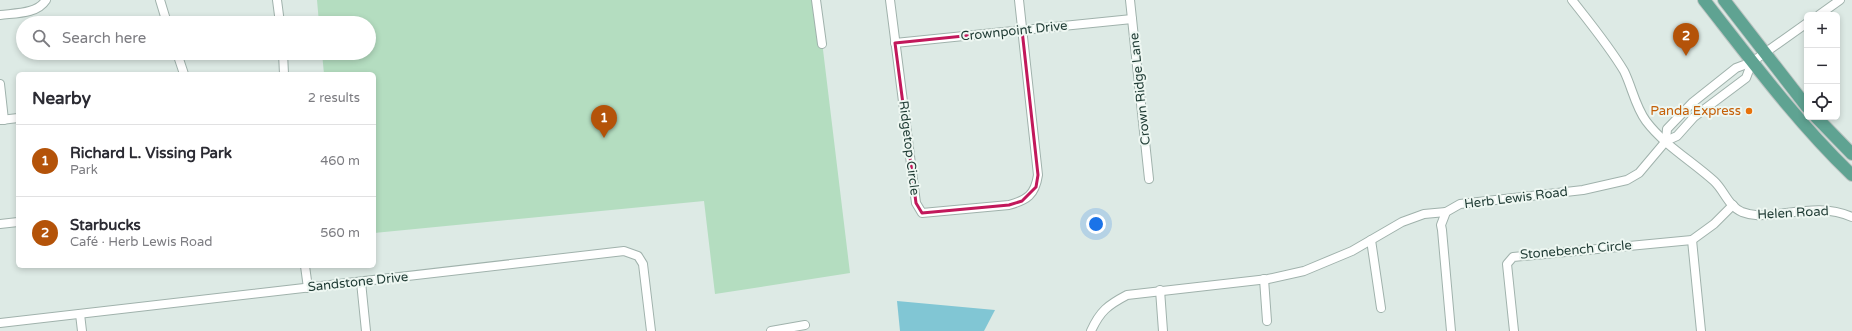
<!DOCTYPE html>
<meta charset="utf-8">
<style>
body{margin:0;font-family:"Varela Round",sans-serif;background:#f2f2f3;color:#2b2b33}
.controls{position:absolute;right:12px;top:12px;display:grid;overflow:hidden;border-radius:6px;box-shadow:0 2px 6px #0003}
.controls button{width:36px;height:36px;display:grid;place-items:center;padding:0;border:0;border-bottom:1px solid #e1e1e2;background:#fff;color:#2b2b33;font:20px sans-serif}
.you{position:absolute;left:1096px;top:224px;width:14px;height:14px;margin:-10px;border:3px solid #fff;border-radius:50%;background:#1a73e8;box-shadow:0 0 0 6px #1a73e833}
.badge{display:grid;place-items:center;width:26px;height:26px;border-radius:50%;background:#b45309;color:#fff;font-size:13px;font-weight:700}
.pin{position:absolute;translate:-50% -33px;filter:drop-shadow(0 1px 2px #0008)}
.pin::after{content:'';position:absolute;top:21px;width:14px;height:12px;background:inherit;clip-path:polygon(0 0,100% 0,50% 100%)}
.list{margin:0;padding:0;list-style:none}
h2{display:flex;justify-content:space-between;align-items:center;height:52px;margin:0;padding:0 16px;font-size:17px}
h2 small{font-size:13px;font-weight:400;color:#7c7c81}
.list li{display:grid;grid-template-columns:26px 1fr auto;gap:12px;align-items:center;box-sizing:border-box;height:72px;padding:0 16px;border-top:1px solid #e1e1e2}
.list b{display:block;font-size:15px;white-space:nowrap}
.list p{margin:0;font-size:13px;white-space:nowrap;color:#7c7c81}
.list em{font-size:13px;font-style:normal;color:#7c7c81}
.icon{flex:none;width:22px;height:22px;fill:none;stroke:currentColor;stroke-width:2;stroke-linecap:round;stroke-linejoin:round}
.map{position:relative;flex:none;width:1852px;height:331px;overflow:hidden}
.search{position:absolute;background:#fff;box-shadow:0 2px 6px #0003;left:16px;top:16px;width:360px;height:44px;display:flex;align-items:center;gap:10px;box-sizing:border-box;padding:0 14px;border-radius:22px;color:#7c7c81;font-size:15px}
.panel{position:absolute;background:#fff;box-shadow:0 2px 6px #0003;left:16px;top:72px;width:360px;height:196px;border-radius:6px}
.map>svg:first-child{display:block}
</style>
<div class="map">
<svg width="1852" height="331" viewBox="0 0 1852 331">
<rect width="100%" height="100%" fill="#ddeae5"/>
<polygon fill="#b4ddc0" points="317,0 817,0 850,273 715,294 704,201 374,233 374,74 324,74 322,53 369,53 369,23 319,23"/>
<polygon fill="#81c6d4" points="897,301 995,310 984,331 900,331"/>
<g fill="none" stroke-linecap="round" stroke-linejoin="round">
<defs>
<g id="street">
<polyline points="160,0 167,23"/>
<polyline points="277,0 280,23"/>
<polyline points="816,0 822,44"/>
<path d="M890,0L916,203L922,213L1009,205C1027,200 1035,195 1038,175L1019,0"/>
<polyline points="1130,0 1149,179"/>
<path d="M1572,0C1590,23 1609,46 1624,71C1632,87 1635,106 1646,121C1664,145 1692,161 1714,181C1724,190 1728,206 1742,212C1755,217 1765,215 1778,214C1803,211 1828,206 1852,217"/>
<path d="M0,15C16,13 37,14 46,0"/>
<polyline points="1819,15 1840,0"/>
<polyline points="895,43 1132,19"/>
<polyline points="177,53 184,74"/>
<polyline points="283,53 284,74"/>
<polyline points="0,84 4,120"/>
<polyline points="1,120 18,118"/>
<polyline points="1666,141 1667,129 1692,103 1736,68 1752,62 1807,23"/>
<polyline points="0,224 18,222"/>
<polyline points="1371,240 1381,308"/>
<polyline points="1692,240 1701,331"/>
<polyline points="305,266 308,288"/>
<polyline points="1264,279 1267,321"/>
<polyline points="361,282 366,331"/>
<polyline points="1160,290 1163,331"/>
<polyline points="80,314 82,331"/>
<polyline points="0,323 624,251 638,256 643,264 651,331"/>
<polyline points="771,331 805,325"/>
<path d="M1091,331C1100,311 1108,305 1127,295L1268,279L1304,271L1352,251L1402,222L1424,214L1446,212"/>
<polyline points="1451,331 1442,230 1441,225 1446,212 1460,204 1583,190 1627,180 1639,173 1666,141 1677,136 1694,117 1746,78 1752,62"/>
<polyline points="1514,331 1507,264 1513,257 1692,240 1714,224 1733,205"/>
</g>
<g id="primary">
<path d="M1704,0C1751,60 1797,122 1852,175"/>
<polyline points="1724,0 1807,107"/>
<polyline points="1816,117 1852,154"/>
</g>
</defs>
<use href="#street" stroke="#a0b2ac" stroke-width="10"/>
<use href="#primary" stroke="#bcc4c2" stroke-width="14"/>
<use href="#street" stroke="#fff" stroke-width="8"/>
<use href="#primary" stroke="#5fa392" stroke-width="12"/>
</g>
<path fill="none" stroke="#c2185b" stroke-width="3" stroke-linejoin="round" d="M1022,30L1038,175L1036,187L1022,201L1009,205L922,213L916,203L895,43Z"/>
<circle fill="#e8710a" stroke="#eef7f2" stroke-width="1.5" cx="1749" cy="111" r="4"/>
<g text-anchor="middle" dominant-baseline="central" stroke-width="4" stroke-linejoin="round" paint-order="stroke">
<g font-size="13" fill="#1e3a33" stroke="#eef7f2">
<text transform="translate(1014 31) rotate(-6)">Crownpoint Drive</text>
<text transform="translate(1140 89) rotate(-96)">Crown Ridge Lane</text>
<text transform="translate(909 148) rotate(83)">Ridgetop Circle</text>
<text transform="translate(1516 198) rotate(-7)">Herb Lewis Road</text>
<text transform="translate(1793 213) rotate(-3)">Helen Road</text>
<text transform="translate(1576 250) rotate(-5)">Stonebench Circle</text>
<text transform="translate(358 282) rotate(-6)">Sandstone Drive</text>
</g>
<g font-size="13" fill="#c56008" stroke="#eef7f2" text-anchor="end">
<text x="1741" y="111">Panda Express</text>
</g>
</g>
</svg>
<div class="controls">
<button>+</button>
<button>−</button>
<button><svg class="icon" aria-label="locate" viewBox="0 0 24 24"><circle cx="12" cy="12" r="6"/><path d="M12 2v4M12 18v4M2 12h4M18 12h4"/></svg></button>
</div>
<div class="you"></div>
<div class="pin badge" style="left:604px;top:138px">1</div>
<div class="pin badge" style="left:1686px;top:56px">2</div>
<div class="search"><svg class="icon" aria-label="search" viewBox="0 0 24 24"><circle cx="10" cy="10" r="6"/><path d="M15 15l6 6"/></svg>Search here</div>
<section class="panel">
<h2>Nearby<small>2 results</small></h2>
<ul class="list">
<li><span class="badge">1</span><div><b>Richard L. Vissing Park</b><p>Park</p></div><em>460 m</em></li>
<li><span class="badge">2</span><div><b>Starbucks</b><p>Café · Herb Lewis Road</p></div><em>560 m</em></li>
</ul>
</section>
</div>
